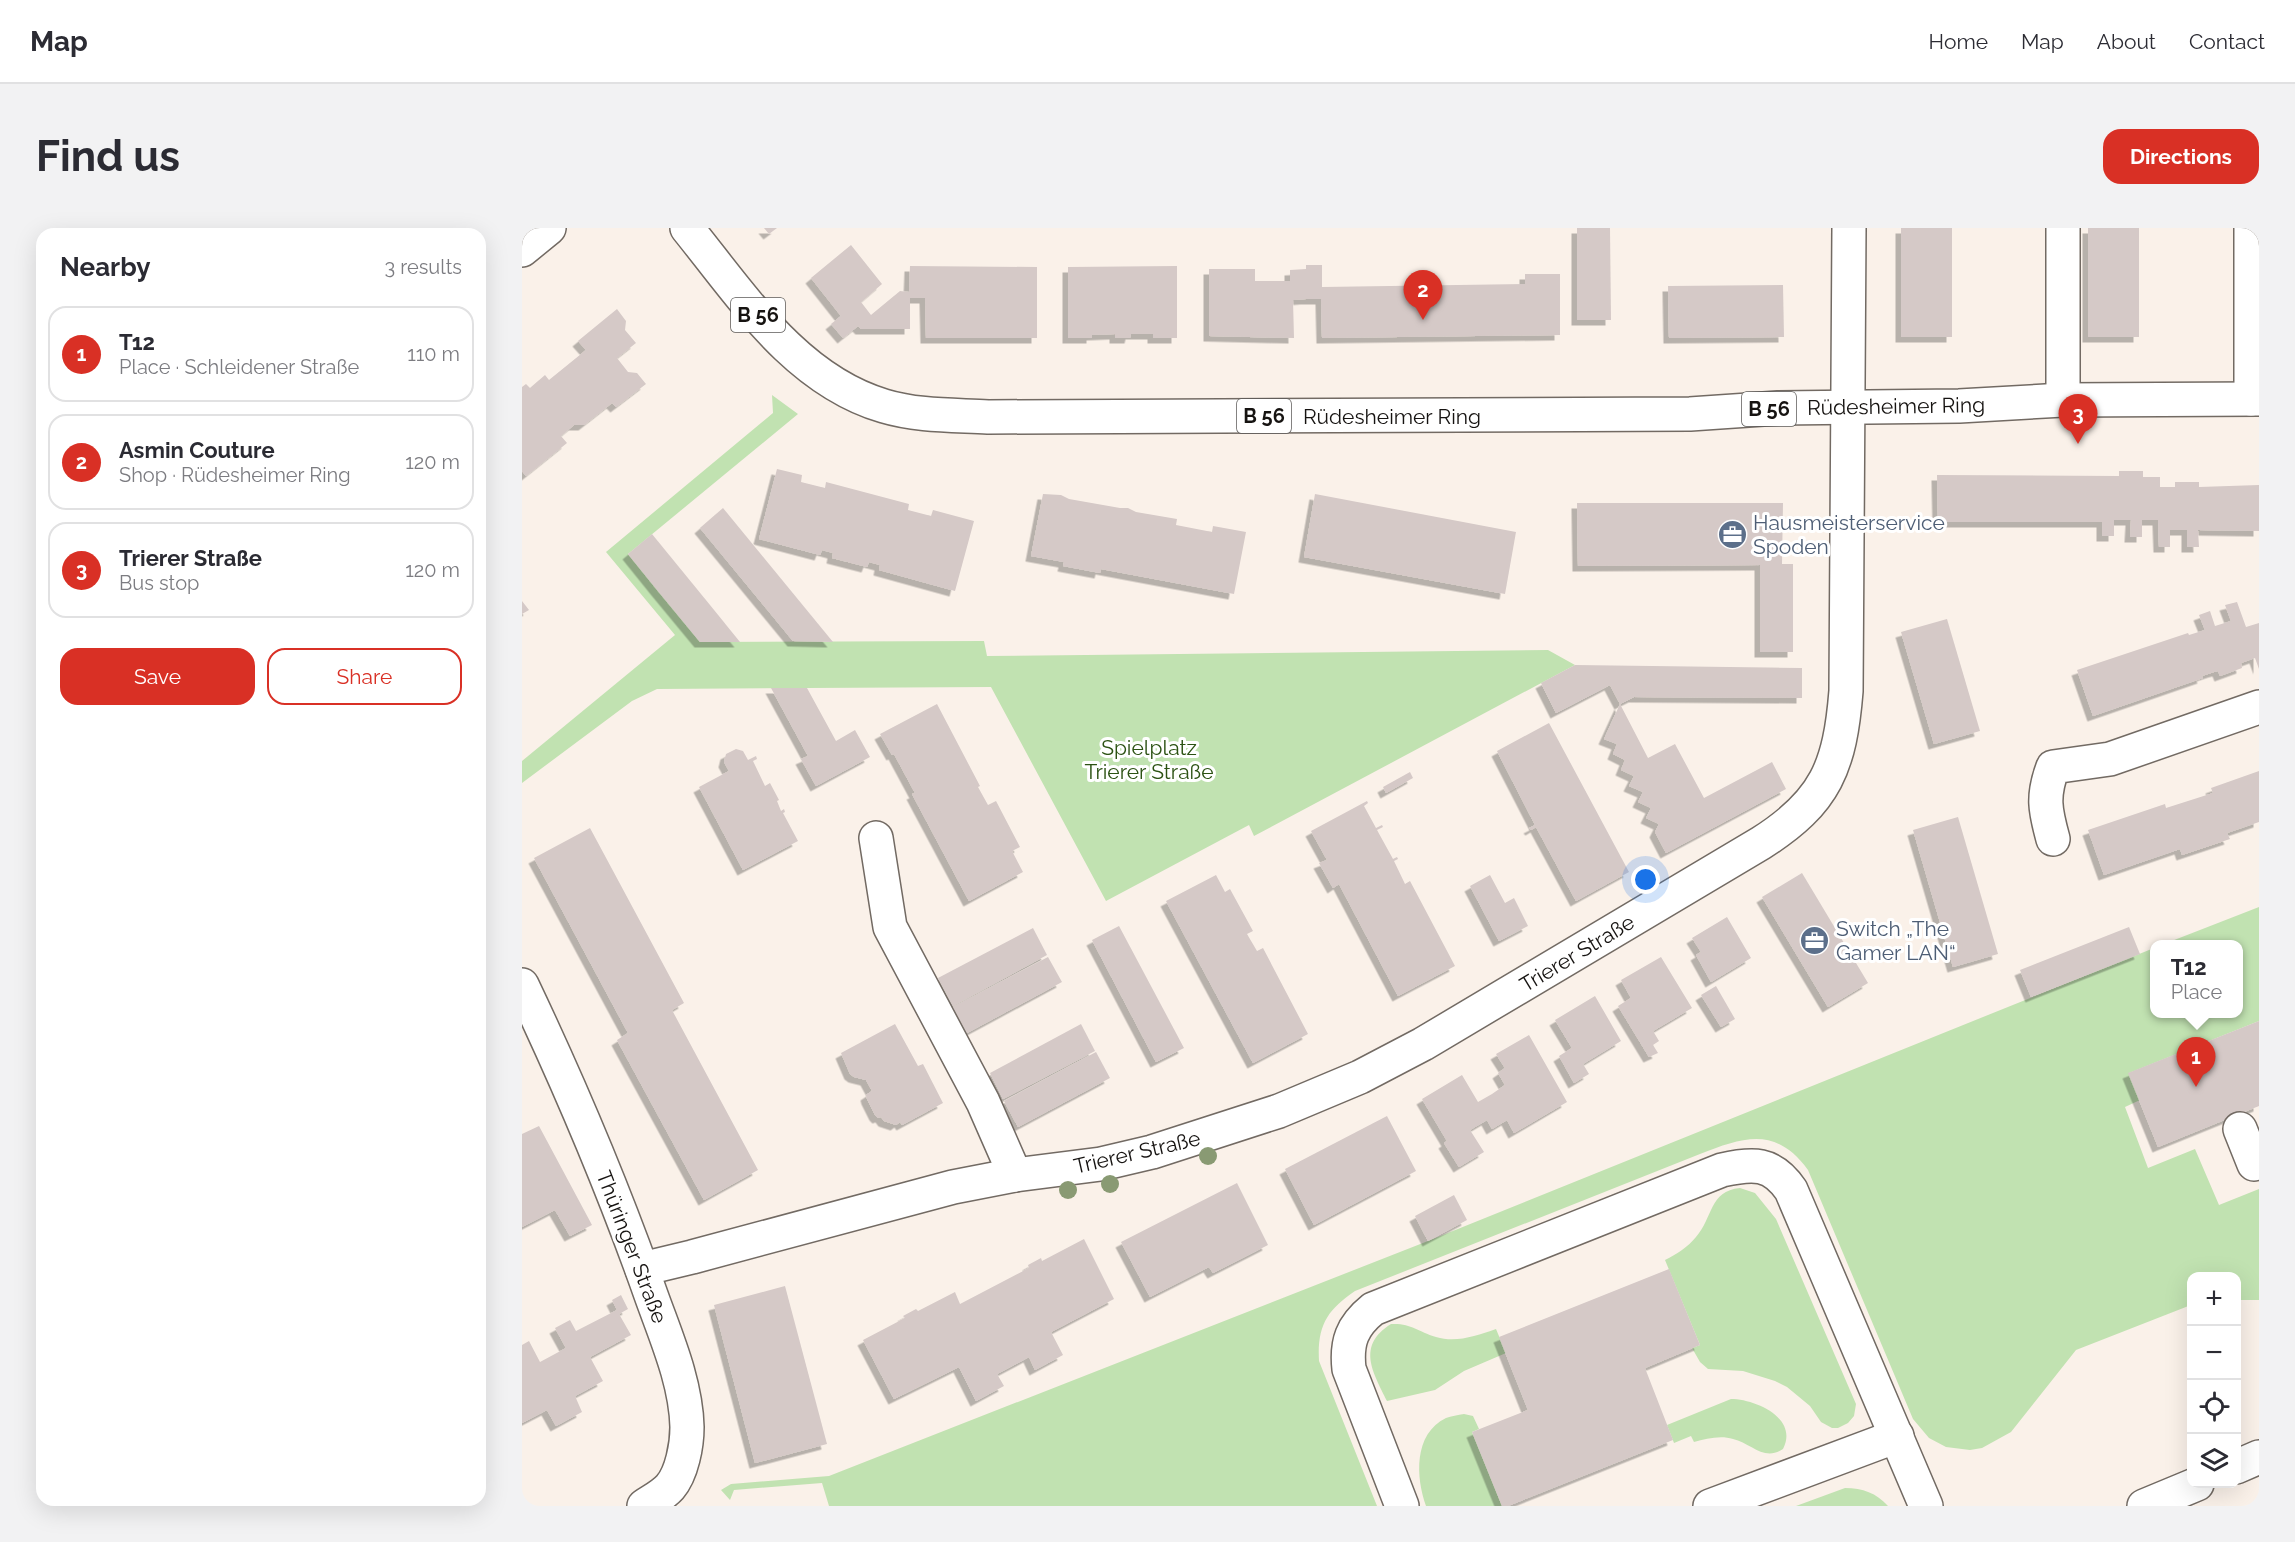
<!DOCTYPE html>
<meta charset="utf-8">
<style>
body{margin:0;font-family:Raleway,sans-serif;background:#f2f2f3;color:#2b2b33}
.controls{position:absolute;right:18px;bottom:18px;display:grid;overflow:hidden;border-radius:12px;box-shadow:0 6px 24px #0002}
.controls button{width:54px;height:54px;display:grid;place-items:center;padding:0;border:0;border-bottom:2px solid #e1e1e2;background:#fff;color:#2b2b33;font:30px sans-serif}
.you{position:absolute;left:1124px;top:652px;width:21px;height:21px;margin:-15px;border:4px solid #fff;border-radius:50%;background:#1a73e8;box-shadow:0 0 0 9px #1a73e833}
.badge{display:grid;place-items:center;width:39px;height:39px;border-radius:50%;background:#d93025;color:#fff;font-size:20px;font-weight:700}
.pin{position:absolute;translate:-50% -50px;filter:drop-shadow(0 2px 3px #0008)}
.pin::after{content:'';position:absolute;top:32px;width:21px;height:18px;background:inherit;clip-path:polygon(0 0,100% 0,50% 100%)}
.popup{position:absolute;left:1628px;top:712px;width:93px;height:78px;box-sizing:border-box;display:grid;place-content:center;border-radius:12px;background:#fff;filter:drop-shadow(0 2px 4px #0005);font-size:20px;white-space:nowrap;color:#7c7c81}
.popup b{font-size:22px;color:#2b2b33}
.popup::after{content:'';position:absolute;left:50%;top:100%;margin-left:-12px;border:12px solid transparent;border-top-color:#fff}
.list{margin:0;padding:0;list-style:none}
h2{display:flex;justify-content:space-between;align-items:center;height:78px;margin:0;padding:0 24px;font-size:26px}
h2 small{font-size:20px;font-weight:400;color:#7c7c81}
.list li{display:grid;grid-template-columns:39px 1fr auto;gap:18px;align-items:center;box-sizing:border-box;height:96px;margin:0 12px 12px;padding:0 12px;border:2px solid #e1e1e2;border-radius:18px}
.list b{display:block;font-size:22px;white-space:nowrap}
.list p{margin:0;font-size:20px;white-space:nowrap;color:#7c7c81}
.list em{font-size:20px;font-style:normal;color:#7c7c81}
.actions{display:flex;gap:12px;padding:18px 24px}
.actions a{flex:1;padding:14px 0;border:2px solid #d93025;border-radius:18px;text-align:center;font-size:21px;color:#d93025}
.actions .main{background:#d93025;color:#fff}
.icon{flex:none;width:33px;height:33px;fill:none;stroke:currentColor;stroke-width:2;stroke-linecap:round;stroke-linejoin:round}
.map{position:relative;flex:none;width:1737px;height:1278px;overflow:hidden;border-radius:18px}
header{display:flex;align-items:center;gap:36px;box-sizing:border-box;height:84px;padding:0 30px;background:#fff;border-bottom:2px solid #e1e1e2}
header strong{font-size:28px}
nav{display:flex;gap:33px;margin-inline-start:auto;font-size:21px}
.intro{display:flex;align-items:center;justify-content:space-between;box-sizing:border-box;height:144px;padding:0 36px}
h1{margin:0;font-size:42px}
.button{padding:15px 27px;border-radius:18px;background:#d93025;color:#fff;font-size:21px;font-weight:700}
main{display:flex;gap:36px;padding:0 36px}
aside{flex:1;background:#fff;border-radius:18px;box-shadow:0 6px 24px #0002}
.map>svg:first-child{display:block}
</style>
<header>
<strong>Map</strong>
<nav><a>Home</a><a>Map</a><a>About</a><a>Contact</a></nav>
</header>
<div class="intro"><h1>Find us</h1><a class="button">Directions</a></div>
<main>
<aside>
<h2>Nearby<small>3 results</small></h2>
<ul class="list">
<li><span class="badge">1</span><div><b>T12</b><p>Place · Schleidener Straße</p></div><em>110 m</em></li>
<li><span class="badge">2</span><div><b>Asmin Couture</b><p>Shop · Rüdesheimer Ring</p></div><em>120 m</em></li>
<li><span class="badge">3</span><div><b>Trierer Straße</b><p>Bus stop</p></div><em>120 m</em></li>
</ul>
<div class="actions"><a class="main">Save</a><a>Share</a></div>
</aside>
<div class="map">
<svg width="1737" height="1278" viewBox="0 0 1737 1278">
<defs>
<filter id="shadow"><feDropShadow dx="-5.5" dy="5.5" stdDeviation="0" flood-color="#0004"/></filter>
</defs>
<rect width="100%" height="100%" fill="#faf1e9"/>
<g fill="#c1e2b1">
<polygon points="250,167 276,186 106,326 178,414 462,413 465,428 1026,422 1053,437 732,608 727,597 584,673 469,459 135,461 110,473 0,555 0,533 153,407 84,324 251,185"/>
<path d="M1737,679V793L1607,845L1618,872L1603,879L1626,940L1673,921L1697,977L1737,961V1072H1715L1714,1048H1670L1669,1077L1554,1122L1489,1204L1460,1220L1448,1222L1424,1219L1407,1210L1391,1191L1286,942C1254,898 1222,909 1178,926L833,1063C805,1082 795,1098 797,1133L855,1278H307L300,1255L212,1262L208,1272L199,1262L209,1256L307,1248L906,1013L1632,720V786H1716V716H1642Z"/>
<path d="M1218,960L1233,965L1254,991L1334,1176L1332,1188L1326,1195L1316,1200H1310L1299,1194L1288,1178L1265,1159L1253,1153L1221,1143L1186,1141L1178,1134L1170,1120L1178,1117L1143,1032C1155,1026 1166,1019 1174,1009C1191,990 1187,963 1218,960Z"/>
<path d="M869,1096C889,1095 895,1103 914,1109C934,1115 954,1108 974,1101L984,1125L942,1143L913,1162L865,1173C851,1144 834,1118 869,1096Z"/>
<path d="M1209,1171C1233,1171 1277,1190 1261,1221C1242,1234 1229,1215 1211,1211C1198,1207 1184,1211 1172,1214L1169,1208L1152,1215L1145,1197Z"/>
<path d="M942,1186L951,1188L957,1201L950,1204L980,1278H904C894,1250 891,1206 924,1190C929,1188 936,1187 942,1186Z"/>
<path d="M1323,1260C1341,1260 1354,1265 1366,1278H1274Z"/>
</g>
<g fill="#d5c9c7" filter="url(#shadow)">
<polygon points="242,0 255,0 247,6"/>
<polygon points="1055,0 1088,0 1089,92 1055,92"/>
<rect x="1379" y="0" width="51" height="109"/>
<rect x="1566" y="0" width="51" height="109"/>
<polygon points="329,17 360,56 339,74 349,87 378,63 387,64 388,38 515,39 515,110 404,110 403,70 388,70 388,101 339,101 336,98 321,110 309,96 319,88 289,50"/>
<polygon points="784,37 800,37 800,59 1003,56 1003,46 1038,46 1038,107 800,110 799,71 784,71 771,72 772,110 687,108 687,41 733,41 733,53 768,53 768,42 784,41"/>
<polygon points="655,38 655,110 631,110 631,106 609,106 608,110 593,110 593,106 570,107 570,110 546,110 546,39"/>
<polygon points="1261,57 1262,109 1147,110 1146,58"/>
<polygon points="95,81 104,93 103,102 114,115 95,130 106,144 115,145 124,156 94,179 90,175 62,197 52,197 39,208 45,215 4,248 0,243 0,159 4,156 8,160 23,147 27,152 64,122 56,113"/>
<polygon points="255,241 280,247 279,254 303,260 304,254 387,276 386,282 409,288 411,282 452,293 433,363 357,342 358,337 347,334 345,339 310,330 311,325 300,322 298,327 237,311"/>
<polygon points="1597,243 1621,243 1621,249 1638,249 1638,259 1653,259 1653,254 1677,254 1677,259 1737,257 1737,303 1676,302 1677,319 1665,319 1665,302 1648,302 1648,319 1637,319 1636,292 1620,292 1620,309 1608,309 1609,292 1592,292 1592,308 1580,308 1580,294 1416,294 1415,247 1597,248"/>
<polygon points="521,266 539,267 547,271 598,280 606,280 614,284 655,291 654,297 690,304 691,298 724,304 712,366 579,341 578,345 541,338 542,334 509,328"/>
<polygon points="793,266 994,304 983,366 782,329"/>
<polygon points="1055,275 1261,275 1260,336 1271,336 1271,424 1238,424 1238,337 1056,338"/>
<polygon points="201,280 311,414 271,413 178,300"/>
<polygon points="130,306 188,377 218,414 178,414 135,362 106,326"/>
<polygon points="0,373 7,382 0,386"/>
<polygon points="1715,374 1724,399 1737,395 1737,441 1733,430 1719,435 1720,440 1698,448 1696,443 1692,444 1680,448 1681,450 1571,488 1555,442 1666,405 1667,407 1683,402 1677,387 1688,383 1693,398 1709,393 1703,377"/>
<polygon points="1425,391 1458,503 1412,516 1379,404"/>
<polygon points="1053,437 1280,440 1280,470 1112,469 1098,476 1088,457 1034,485 1019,455"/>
<polygon points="249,460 285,460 314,513 333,502 348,529 294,558 279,531 286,528"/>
<polygon points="415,476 458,558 456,559 466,577 474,573 498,619 490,623 501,644 447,673 390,566 393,565 372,526 370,527 358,506"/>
<polygon points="1098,476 1126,530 1153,516 1182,570 1250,534 1264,561 1144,625 1133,604 1137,596 1124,590 1129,580 1116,574 1121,564 1107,558 1112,548 1099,542 1103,532 1091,526 1095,516 1082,511"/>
<polygon points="1027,495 1107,644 1054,673 1014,599 1009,602 1007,600 1013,597 975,523"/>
<polygon points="214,521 221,523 226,532 234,528 235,531 231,533 243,558 248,555 257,572 255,573 259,583 262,581 263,584 261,585 276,613 221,642 177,559 207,543 202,534 204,526"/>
<polygon points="1737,543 1737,594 1705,605 1708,611 1660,627 1658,621 1582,647 1566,602 1643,576 1644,580 1691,565 1689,560"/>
<polygon points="888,544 891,550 864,565 861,559"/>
<polygon points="845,573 846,575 842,578 854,600 860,597 861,599 855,602 871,631 875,629 876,631 872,633 883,656 888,653 933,738 876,768 817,656 811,660 797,635 805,632 789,603"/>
<polygon points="1436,589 1476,726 1431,739 1391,602"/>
<polygon points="68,600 162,775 150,782 236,942 182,972 95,812 106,805 12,630"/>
<polygon points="1280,645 1346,755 1306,779 1240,669"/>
<polygon points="694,647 703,664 708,661 731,703 725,706 735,723 741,720 786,806 731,835 644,673"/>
<polygon points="968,647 983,675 992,670 1006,698 977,713 948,658"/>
<polygon points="1205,689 1229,730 1189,754 1174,727 1179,724 1170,710"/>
<polygon points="597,698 662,820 634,834 570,712"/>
<polygon points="1607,699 1618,726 1509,769 1498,742"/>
<polygon points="511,700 525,727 431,778 416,750"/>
<polygon points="526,729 540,754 445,805 431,779"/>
<polygon points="1139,729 1170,780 1131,803 1137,813 1131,817 1136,825 1127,829 1096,778 1109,770 1099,752"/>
<polygon points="1194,758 1213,791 1199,799 1179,767"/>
<polygon points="1073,768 1099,813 1061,836 1067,846 1052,855 1037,828 1050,820 1033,792"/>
<polygon points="1737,793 1737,878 1636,919 1606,845"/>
<polygon points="373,796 396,838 401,836 421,875 380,897 378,894 374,897 362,893 359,889 356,890 353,887 345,871 344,867 350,863 344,852 332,849 328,846 319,825"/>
<polygon points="559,796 573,823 481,871 468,845"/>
<polygon points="1007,807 1045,874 992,905 985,892 970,901 965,892 948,902 962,924 937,939 922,915 925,913 900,871 940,847 956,874 970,866 983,857 976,845 983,840 974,826"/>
<polygon points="574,824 588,850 496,899 482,873"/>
<polygon points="865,888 894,943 792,997 763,941"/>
<polygon points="17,898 70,997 48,1008 33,982 0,999 0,906"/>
<polygon points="715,955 746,1017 691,1045 687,1039 628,1069 599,1014"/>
<polygon points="932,967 945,992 906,1013 893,988"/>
<polygon points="562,1011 592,1071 529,1104 541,1127 513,1142 507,1129 475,1146 482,1158 454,1173 437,1139 372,1171 341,1112 383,1090 381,1088 394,1081 396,1083 433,1064 438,1076 507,1040 506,1037 519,1030 520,1033"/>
<polygon points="1147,1041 1178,1117 1123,1140 1151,1212 986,1278 980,1278 950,1204 1006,1182 977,1109"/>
<polygon points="263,1058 305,1216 233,1235 192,1077"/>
<polygon points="99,1067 106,1081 97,1086 109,1107 68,1129 81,1153 53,1168 60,1184 34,1198 25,1182 0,1195 0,1117 7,1113 18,1134 44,1120 33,1100 48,1092 54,1103 95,1082 90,1072"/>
</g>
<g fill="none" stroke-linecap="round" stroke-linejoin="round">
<defs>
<g id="minor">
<polyline points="0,22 27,0"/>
<polyline points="1729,171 1729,0"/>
<polyline points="1541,172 1541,0"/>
<polyline points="354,610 368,699 461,874 493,947"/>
<path d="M1531,611C1523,582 1520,568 1531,539L1588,531L1737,479"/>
<path d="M0,757C48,858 92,962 129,1067C144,1109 164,1154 165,1199C165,1217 160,1245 148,1259C141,1267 131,1272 122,1278"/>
<polyline points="1718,901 1732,936 1737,934"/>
<path d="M120,1041L170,1029L431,959L493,947L579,936L630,924L757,883L838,849L901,816L1239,615C1304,574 1318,538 1324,463L1327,0"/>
<polyline points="1714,1239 1737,1229"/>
<path d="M880,1278L827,1141C824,1114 830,1098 851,1081L1200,942C1231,935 1250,934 1269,962L1404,1278"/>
<polyline points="1188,1278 1375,1208"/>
<polyline points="1622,1278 1675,1256"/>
</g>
<path id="major" d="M165,0C220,68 274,152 362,178C395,188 432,187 466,189L1168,186L1256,180L1437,178L1541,172L1737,171"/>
</defs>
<use href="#minor" stroke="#726a63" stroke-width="36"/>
<use href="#major" stroke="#726a63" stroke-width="36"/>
<use href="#minor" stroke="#fff" stroke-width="33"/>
<use href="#major" stroke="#fff" stroke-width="33"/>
</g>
<g fill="#899a73">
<circle cx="686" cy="928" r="9"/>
<circle cx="588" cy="956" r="9"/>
<circle cx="546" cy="962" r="9"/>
</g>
<defs>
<symbol id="office-disc" viewBox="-11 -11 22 22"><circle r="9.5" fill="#5c6f8a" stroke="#fff"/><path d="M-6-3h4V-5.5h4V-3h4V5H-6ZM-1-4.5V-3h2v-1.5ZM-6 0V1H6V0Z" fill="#fff"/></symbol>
</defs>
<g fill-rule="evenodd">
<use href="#office-disc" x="1194" y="290" width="33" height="33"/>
<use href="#office-disc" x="1276" y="696" width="33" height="33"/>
</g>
<g text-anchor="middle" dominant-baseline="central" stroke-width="6" stroke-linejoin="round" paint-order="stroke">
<g fill="#fff" stroke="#5c5a58" stroke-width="1.5">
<rect x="209" y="70" width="54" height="34" rx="4.5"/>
<rect x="1220" y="164" width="54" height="34" rx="4.5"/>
<rect x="715" y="171" width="54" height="34" rx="4.5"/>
</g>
<g font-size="20" font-weight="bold" fill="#161311">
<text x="236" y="87">B 56</text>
<text x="1247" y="181">B 56</text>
<text x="742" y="188">B 56</text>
</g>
<g font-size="21" fill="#161311" stroke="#fff">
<text transform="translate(1374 178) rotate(-1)">Rüdesheimer Ring</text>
<text x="870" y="188">Rüdesheimer Ring</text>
<text transform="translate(1055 725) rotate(-31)">Trierer Straße</text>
<text transform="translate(615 924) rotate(-13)">Trierer Straße</text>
<text transform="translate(110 1019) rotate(69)">Thüringer Straße</text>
</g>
<g font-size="21" fill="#4e5e75" stroke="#fff" text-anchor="start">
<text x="1231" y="294">Hausmeisterservice<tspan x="1231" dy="24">Spoden</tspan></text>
<text x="1314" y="700">Switch „The<tspan x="1314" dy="24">Gamer LAN“</tspan></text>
</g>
<g font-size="21" fill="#2c5213" stroke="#fff">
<text x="627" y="519">Spielplatz<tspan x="627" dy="24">Trierer Straße</tspan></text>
</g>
</g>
</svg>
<div class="controls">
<button>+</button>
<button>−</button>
<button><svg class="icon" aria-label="locate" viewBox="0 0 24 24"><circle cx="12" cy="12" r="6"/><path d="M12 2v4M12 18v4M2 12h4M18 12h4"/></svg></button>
<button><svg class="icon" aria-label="layers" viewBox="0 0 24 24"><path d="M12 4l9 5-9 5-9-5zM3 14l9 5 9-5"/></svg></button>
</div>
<div class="you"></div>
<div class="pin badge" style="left:1674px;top:859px">1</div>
<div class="popup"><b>T12</b>Place</div>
<div class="pin badge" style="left:901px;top:92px">2</div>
<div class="pin badge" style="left:1556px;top:216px">3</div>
</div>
</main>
